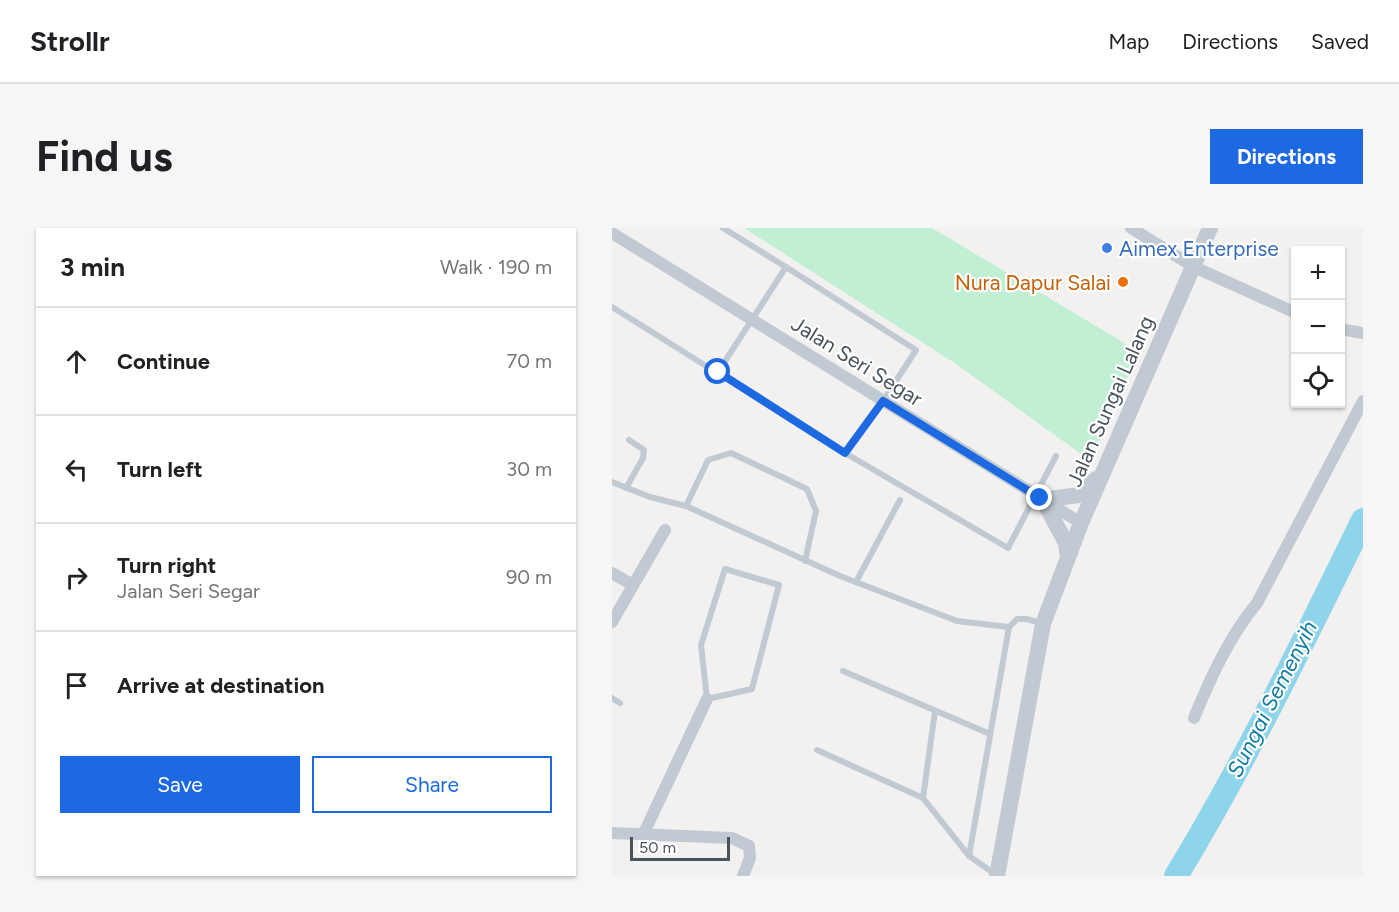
<!DOCTYPE html>
<meta charset="utf-8">
<style>
body{margin:0;font-family:Figtree,sans-serif;background:#f6f6f6;color:#202124}
.controls{position:absolute;right:18px;top:18px;display:grid;overflow:hidden;border-radius:0px;box-shadow:0 2px 4px #0004}
.controls button{width:54px;height:54px;display:grid;place-items:center;padding:0;border:0;border-bottom:2px solid #e0e0e0;background:#fff;color:#202124;font:30px sans-serif}
.scale{position:absolute;left:18px;bottom:15px;width:100px;box-sizing:border-box;padding-left:6px;border:3px solid #48535e;border-top:0;font-size:16px;line-height:21px;white-space:nowrap;color:#48535e;-webkit-text-stroke:4px #fff;paint-order:stroke}
.stop{position:absolute;width:18px;height:18px;margin:-14px;border:4px solid #1c69e2;border-radius:50%;background:#fff}
.stop.end{background:#1c69e2;border-color:#fff;box-shadow:0 2px 6px #0008}
.list{margin:0;padding:0;list-style:none}
h2{display:flex;justify-content:space-between;align-items:center;height:78px;margin:0;padding:0 24px;font-size:26px}
h2 small{font-size:20px;font-weight:400;color:#757577}
.list li{display:grid;grid-template-columns:39px 1fr auto;gap:18px;align-items:center;box-sizing:border-box;height:108px;padding:0 24px;border-top:2px solid #e0e0e0}
.list b{display:block;font-size:22px;white-space:nowrap}
.list p{margin:0;font-size:20px;white-space:nowrap;color:#757577}
.list em{font-size:20px;font-style:normal;color:#757577}
.actions{display:flex;gap:12px;padding:18px 24px}
.actions a{flex:1;padding:14px 0;border:2px solid #1c69e2;border-radius:0px;text-align:center;font-size:21px;color:#1c69e2}
.actions .main{background:#1c69e2;color:#fff}
.icon{flex:none;width:33px;height:33px;fill:none;stroke:currentColor;stroke-width:2;stroke-linecap:round;stroke-linejoin:round}
.map{position:relative;flex:none;width:751px;height:648px;overflow:hidden;border-radius:0px}
header{display:flex;align-items:center;gap:36px;box-sizing:border-box;height:84px;padding:0 30px;background:#fff;border-bottom:2px solid #e0e0e0}
header strong{font-size:28px}
nav{display:flex;gap:33px;margin-inline-start:auto;font-size:21px}
.intro{display:flex;align-items:center;justify-content:space-between;box-sizing:border-box;height:144px;padding:0 36px}
h1{margin:0;font-size:42px}
.button{padding:15px 27px;border-radius:0px;background:#1c69e2;color:#fff;font-size:21px;font-weight:700}
main{display:flex;gap:36px;padding:0 36px}
aside{flex:1;background:#fff;border-radius:0px;box-shadow:0 2px 4px #0004}
.map>svg:first-child{display:block}
</style>
<header>
<strong>Strollr</strong>
<nav><a>Map</a><a>Directions</a><a>Saved</a></nav>
</header>
<div class="intro"><h1>Find us</h1><a class="button">Directions</a></div>
<main>
<aside>
<h2>3 min<small>Walk · 190 m</small></h2>
<ul class="list">
<li><svg class="icon" aria-label="ahead" viewBox="0 0 24 24"><path d="M12 20V5M6 11l6-6 6 6"/></svg><div><b>Continue</b></div><em>70 m</em></li>
<li><svg class="icon" aria-label="left" viewBox="0 0 24 24"><path d="M17 20v-9H6M10 6l-5 5 5 5"/></svg><div><b>Turn left</b></div><em>30 m</em></li>
<li><svg class="icon" aria-label="right" viewBox="0 0 24 24"><path d="M7 20v-9h11M14 6l5 5-5 5"/></svg><div><b>Turn right</b><p>Jalan Seri Segar</p></div><em>90 m</em></li>
<li><svg class="icon" aria-label="arrive" viewBox="0 0 24 24"><path d="M6 21V4h12l-3 4 3 4H6"/></svg><div><b>Arrive at destination</b></div></li>
</ul>
<div class="actions"><a class="main">Save</a><a>Share</a></div>
</aside>
<div class="map">
<svg width="751" height="648" viewBox="0 0 751 648">
<rect width="100%" height="100%" fill="#f3f1f0"/>
<polygon fill="#c0efd4" points="132,0 320,0 526,123 489,210 476,231 341,134"/>
<g fill="none" stroke-linecap="round" stroke-linejoin="round">
<path stroke="#8ed4eb" stroke-width="24" d="M564,648C634,533 692,412 751,292"/>
<g stroke="#c1cad2" stroke-width="6">
<polyline points="111,0 174,39"/>
<polyline points="0,79 233,225 396,320 444,228"/>
<polyline points="106,144 174,39 304,122 271,173 233,225"/>
<polyline points="0,254 38,269 74,278 228,348 345,393 397,399 405,391 414,391 430,395"/>
<polyline points="14,260 31,230 32,222 17,212"/>
<polyline points="74,278 96,232 119,225 195,261 204,283 193,333"/>
<polygon points="113,341 167,357 140,461 95,471 89,417"/>
<polyline points="244,354 288,272"/>
<polyline points="231,443 378,506"/>
<polyline points="0,470 8,475"/>
<polyline points="205,522 311,570 357,628 383,646"/>
<polyline points="311,570 323,483"/>
<polyline points="357,628 397,399"/>
</g>
<g stroke="#c1cad2" stroke-width="12">
<polyline points="519,0 582,39 684,85"/>
<polyline points="0,5 469,295"/>
<polyline points="728,101 751,105"/>
<polyline points="0,345 21,357"/>
<polyline points="0,394 53,302"/>
<path d="M582,490C599,449 617,409 645,375L751,173"/>
<polyline points="0,605 120,610 137,618 138,630 131,648"/>
<polyline points="31,607 95,471"/>
</g>
<g stroke="#c1cad2" stroke-width="16">
<polyline points="456,330 454,315 431,272 467,267 484,251"/>
<polyline points="385,648 431,396 469,295 598,0"/>
</g>
</g>
<g fill="none" stroke-linecap="round" stroke-linejoin="round">
<polyline stroke="#1c69e2" stroke-width="8" points="106,144 233,225 271,173 428,270"/>
</g>
<circle fill="#3f7fe0" stroke="#fff" stroke-width="2" cx="495" cy="20" r="6"/>
<circle fill="#e8710a" stroke="#fff" stroke-width="2" cx="511" cy="54" r="6"/>
<g text-anchor="middle" dominant-baseline="central" stroke-width="4.5" stroke-linejoin="round" paint-order="stroke">
<g font-size="21" fill="#366cbe" stroke="#fff" text-anchor="start">
<text x="507" y="20">Aimex Enterprise</text>
</g>
<g font-size="21" fill="#c56008" stroke="#fff" text-anchor="end">
<text x="499" y="54">Nura Dapur Salai</text>
</g>
<g font-size="21" fill="#48535e" stroke="#fff">
<text transform="translate(245 133) rotate(32)">Jalan Seri Segar</text>
<text transform="translate(498 173) rotate(-66)">Jalan Sungai Lalang</text>
</g>
<g font-size="22" font-style="italic" fill="#0e7da3" stroke="#fff">
<text transform="translate(660 471) rotate(-63)">Sungai Semenyih</text>
</g>
</g>
</svg>
<div class="controls">
<button>+</button>
<button>−</button>
<button><svg class="icon" aria-label="locate" viewBox="0 0 24 24"><circle cx="12" cy="12" r="6"/><path d="M12 2v4M12 18v4M2 12h4M18 12h4"/></svg></button>
</div>
<div class="scale">50 m</div>
<div class="stop" style="left:106px;top:144px"></div>
<div class="stop end" style="left:428px;top:270px"></div>
</div>
</main>
